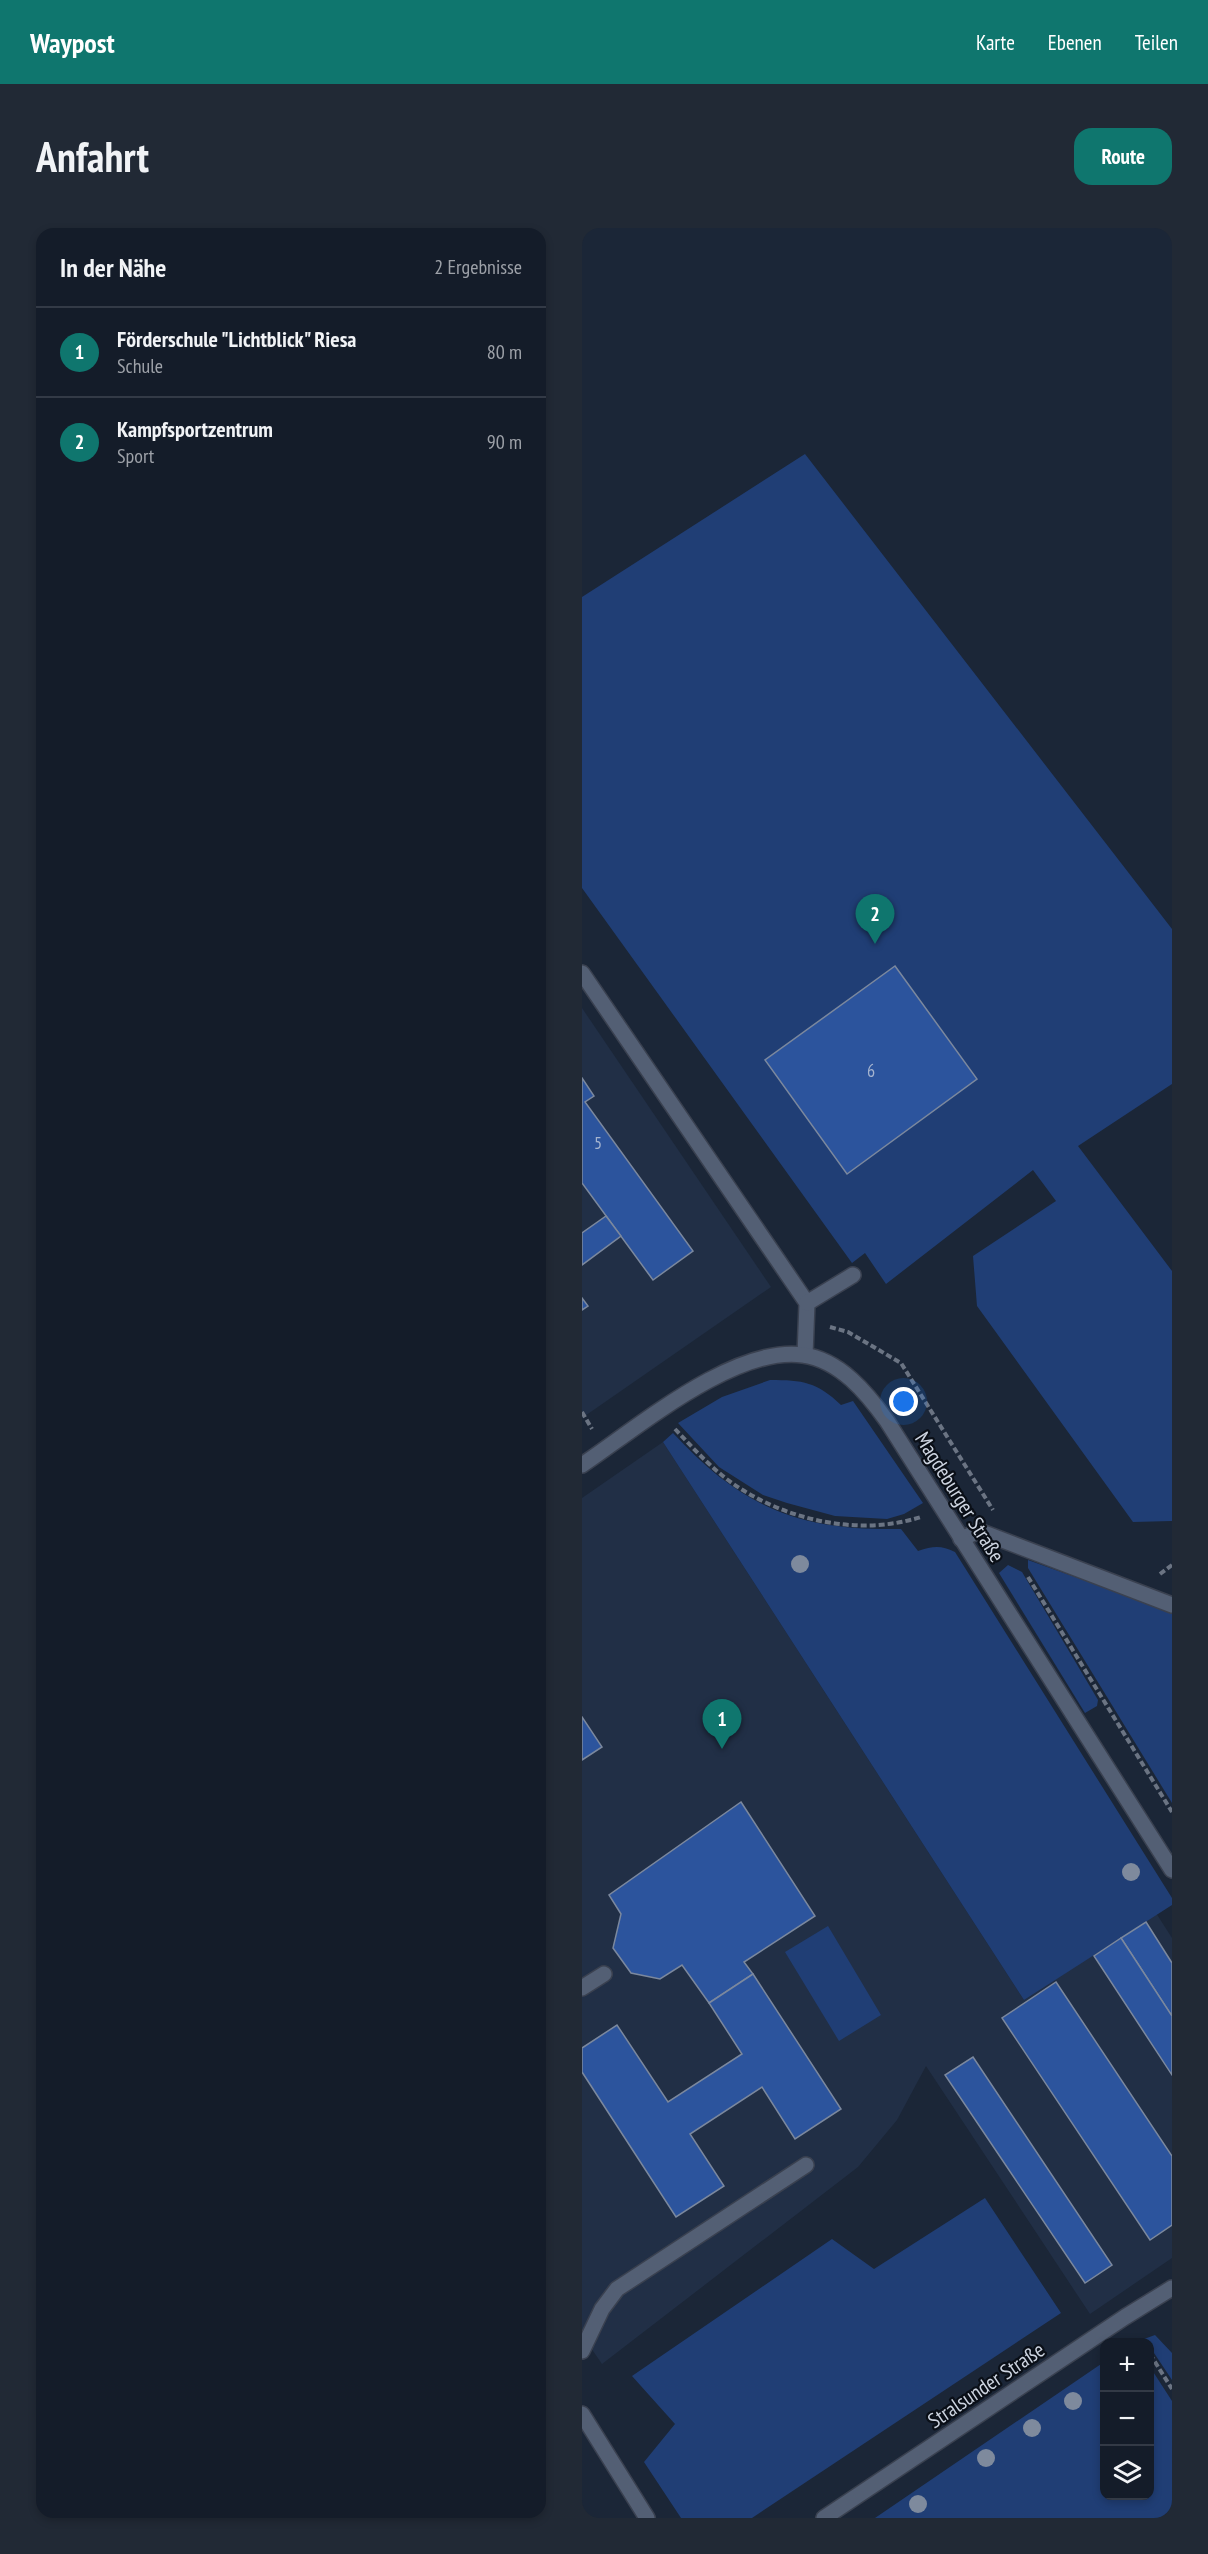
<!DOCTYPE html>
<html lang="de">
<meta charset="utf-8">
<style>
body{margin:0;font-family:"PT Sans Narrow",sans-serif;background:#212935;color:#f1f3f6}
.controls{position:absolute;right:18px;bottom:18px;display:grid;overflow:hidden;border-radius:12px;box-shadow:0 3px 9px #0003}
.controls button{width:54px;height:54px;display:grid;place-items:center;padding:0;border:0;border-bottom:2px solid #333a46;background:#141c29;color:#f1f3f6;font:30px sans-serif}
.you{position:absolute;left:322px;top:1174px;width:21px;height:21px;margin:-15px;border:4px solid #fff;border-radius:50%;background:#1a73e8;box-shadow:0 0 0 9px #1a73e833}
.badge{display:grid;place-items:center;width:39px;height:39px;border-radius:50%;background:#0f766e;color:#fff;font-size:20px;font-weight:700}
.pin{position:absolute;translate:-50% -50px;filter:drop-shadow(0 2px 3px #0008)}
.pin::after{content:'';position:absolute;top:32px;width:21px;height:18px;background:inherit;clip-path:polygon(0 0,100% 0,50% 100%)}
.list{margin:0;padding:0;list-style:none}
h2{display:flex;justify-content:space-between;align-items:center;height:78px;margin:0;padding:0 24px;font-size:26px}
h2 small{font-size:20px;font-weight:400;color:#9da1a8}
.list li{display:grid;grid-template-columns:39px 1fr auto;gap:18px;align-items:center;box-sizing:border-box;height:90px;padding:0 24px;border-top:2px solid #333a46}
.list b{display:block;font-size:22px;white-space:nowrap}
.list p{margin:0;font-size:20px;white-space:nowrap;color:#9da1a8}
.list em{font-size:20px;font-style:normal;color:#9da1a8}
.icon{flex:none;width:33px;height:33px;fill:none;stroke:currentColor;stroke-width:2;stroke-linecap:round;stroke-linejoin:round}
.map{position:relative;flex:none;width:590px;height:2290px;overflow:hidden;border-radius:18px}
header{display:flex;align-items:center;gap:36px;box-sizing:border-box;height:84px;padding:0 30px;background:#0f766e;color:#fff}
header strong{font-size:28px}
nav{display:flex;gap:33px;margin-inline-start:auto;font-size:21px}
.intro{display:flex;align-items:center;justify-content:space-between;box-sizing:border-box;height:144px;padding:0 36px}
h1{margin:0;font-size:42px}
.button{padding:15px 27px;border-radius:18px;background:#0f766e;color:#fff;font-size:21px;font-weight:700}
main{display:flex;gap:36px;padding:0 36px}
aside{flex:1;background:#141c29;border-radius:18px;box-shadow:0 3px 9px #0003}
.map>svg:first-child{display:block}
</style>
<header>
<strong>Waypost</strong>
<nav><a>Karte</a><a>Ebenen</a><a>Teilen</a></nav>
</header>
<div class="intro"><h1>Anfahrt</h1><a class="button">Route</a></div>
<main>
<aside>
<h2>In der Nähe<small>2 Ergebnisse</small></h2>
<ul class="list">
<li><span class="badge">1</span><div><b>Förderschule &quot;Lichtblick&quot; Riesa</b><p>Schule</p></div><em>80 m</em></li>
<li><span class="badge">2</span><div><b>Kampfsportzentrum</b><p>Sport</p></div><em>90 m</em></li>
</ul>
</aside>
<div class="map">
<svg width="590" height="2290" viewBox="0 0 590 2290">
<rect width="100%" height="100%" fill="#1b2637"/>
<g fill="#212f46">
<polygon points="0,780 189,1059 0,1190"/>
<polygon points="81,1214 442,1772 574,1685 590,1710 590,2030 508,2086 344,1838 315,1892 276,1939 20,2136 0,2107 0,1270"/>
</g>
<g fill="#203e75">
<polygon points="223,226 590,701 590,856 496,918 590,1043 590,1293 551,1294 395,1078 391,1028 474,973 451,942 304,1056 283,1025 270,1035 0,660 0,369"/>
<path d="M188,1152C221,1152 235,1154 259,1177L271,1173L341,1275L322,1286L305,1291L253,1288L205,1275L181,1267L137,1239L96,1195L140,1169Z"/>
<path d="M91,1205C160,1280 218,1303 319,1301L336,1323C351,1318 359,1317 373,1324L590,1670V1677L442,1772L81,1214Z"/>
<polygon points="446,1332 590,1384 590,1575 446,1340"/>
<polygon points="426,1337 440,1344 516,1472 515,1478 503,1485 417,1345"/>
<polygon points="246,1698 299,1787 257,1813 203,1724"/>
<polygon points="403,1970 479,2085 170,2290 99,2290 62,2234 93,2196 50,2148 250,2011 292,2041"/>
<polygon points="573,2107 590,2125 590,2152 568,2119 568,2114 562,2111"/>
<polygon points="522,2134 522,2268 568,2268 568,2139 590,2173 590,2290 293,2290"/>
</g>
<g fill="#2c549d" stroke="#7b889e" stroke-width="1.5">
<polygon points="313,738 395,851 265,946 183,832"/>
<polygon points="0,850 12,868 3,874 111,1023 71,1052 0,955"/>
<polygon points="24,988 39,1008 0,1037 0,1005"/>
<polygon points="0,1070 6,1078 0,1082"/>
<polygon points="0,1489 20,1519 0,1532"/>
<polygon points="159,1574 233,1688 162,1734 171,1746 127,1775 100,1737 78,1751 49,1745 31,1720 39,1686 27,1667"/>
<polygon points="564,1694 590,1735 590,1788 539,1710"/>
<polygon points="539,1710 590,1788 590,1847 512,1728"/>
<polygon points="171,1746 259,1881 213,1911 180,1859 108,1906 142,1958 94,1989 0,1844 0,1820 35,1797 86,1874 160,1826 127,1775"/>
<polygon points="474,1754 590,1928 590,1997 568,2012 420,1790"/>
<polygon points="391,1829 530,2037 503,2055 363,1847"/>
</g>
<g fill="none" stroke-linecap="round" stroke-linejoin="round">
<defs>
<g id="service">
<polyline points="0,745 225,1075 223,1127"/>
<polyline points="225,1075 271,1047"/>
<polyline points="379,1311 397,1303 590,1377"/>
<polyline points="0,1760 22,1746"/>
<polyline points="0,2123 20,2081 35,2061 224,1937"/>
</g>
<g id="minor">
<path d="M0,1237C55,1200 153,1117 221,1127C258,1132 285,1165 305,1193L590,1642"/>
<polyline points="0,2186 65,2290"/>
<polyline points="242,2290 543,2089 590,2060"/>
</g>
</defs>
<use href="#service" stroke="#3a4150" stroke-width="18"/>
<use href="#minor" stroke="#3a4150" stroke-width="18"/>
<g stroke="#6b7483" stroke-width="4" stroke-dasharray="6 3" stroke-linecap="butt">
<polyline points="248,1099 266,1104 319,1135 411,1282"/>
<polyline points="0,1184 10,1201"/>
<path d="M93,1201C111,1220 128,1239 150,1255C203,1292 276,1309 339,1289"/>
<polyline points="578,1346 590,1337"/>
<polyline points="446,1349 590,1584"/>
<polyline points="568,2126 590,2161"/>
</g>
<use href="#service" stroke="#535f74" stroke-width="15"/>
<use href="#minor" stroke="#535f74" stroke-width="15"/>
</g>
<g fill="#7e8a9d">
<circle cx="218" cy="1336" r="9"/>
<circle cx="549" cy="1644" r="9"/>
<circle cx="491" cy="2173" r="9"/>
<circle cx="450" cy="2200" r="9"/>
<circle cx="404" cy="2230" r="9"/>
<circle cx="336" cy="2276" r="9"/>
</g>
<g text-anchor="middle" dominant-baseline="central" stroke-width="4.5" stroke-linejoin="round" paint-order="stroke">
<g font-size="18" fill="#a5b4cf">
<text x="289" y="842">6</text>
<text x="16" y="914">5</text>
</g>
<g font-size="21" fill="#cdd4e0" stroke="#0a0f17">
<text transform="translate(378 1269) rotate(58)">Magdeburger Straße</text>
<text transform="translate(404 2157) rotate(-34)">Stralsunder Straße</text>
</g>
</g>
</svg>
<div class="controls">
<button>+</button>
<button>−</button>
<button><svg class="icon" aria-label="layers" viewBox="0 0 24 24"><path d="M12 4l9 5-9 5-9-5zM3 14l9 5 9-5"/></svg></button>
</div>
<div class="you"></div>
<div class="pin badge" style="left:140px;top:1521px">1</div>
<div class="pin badge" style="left:293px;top:716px">2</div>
</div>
</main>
